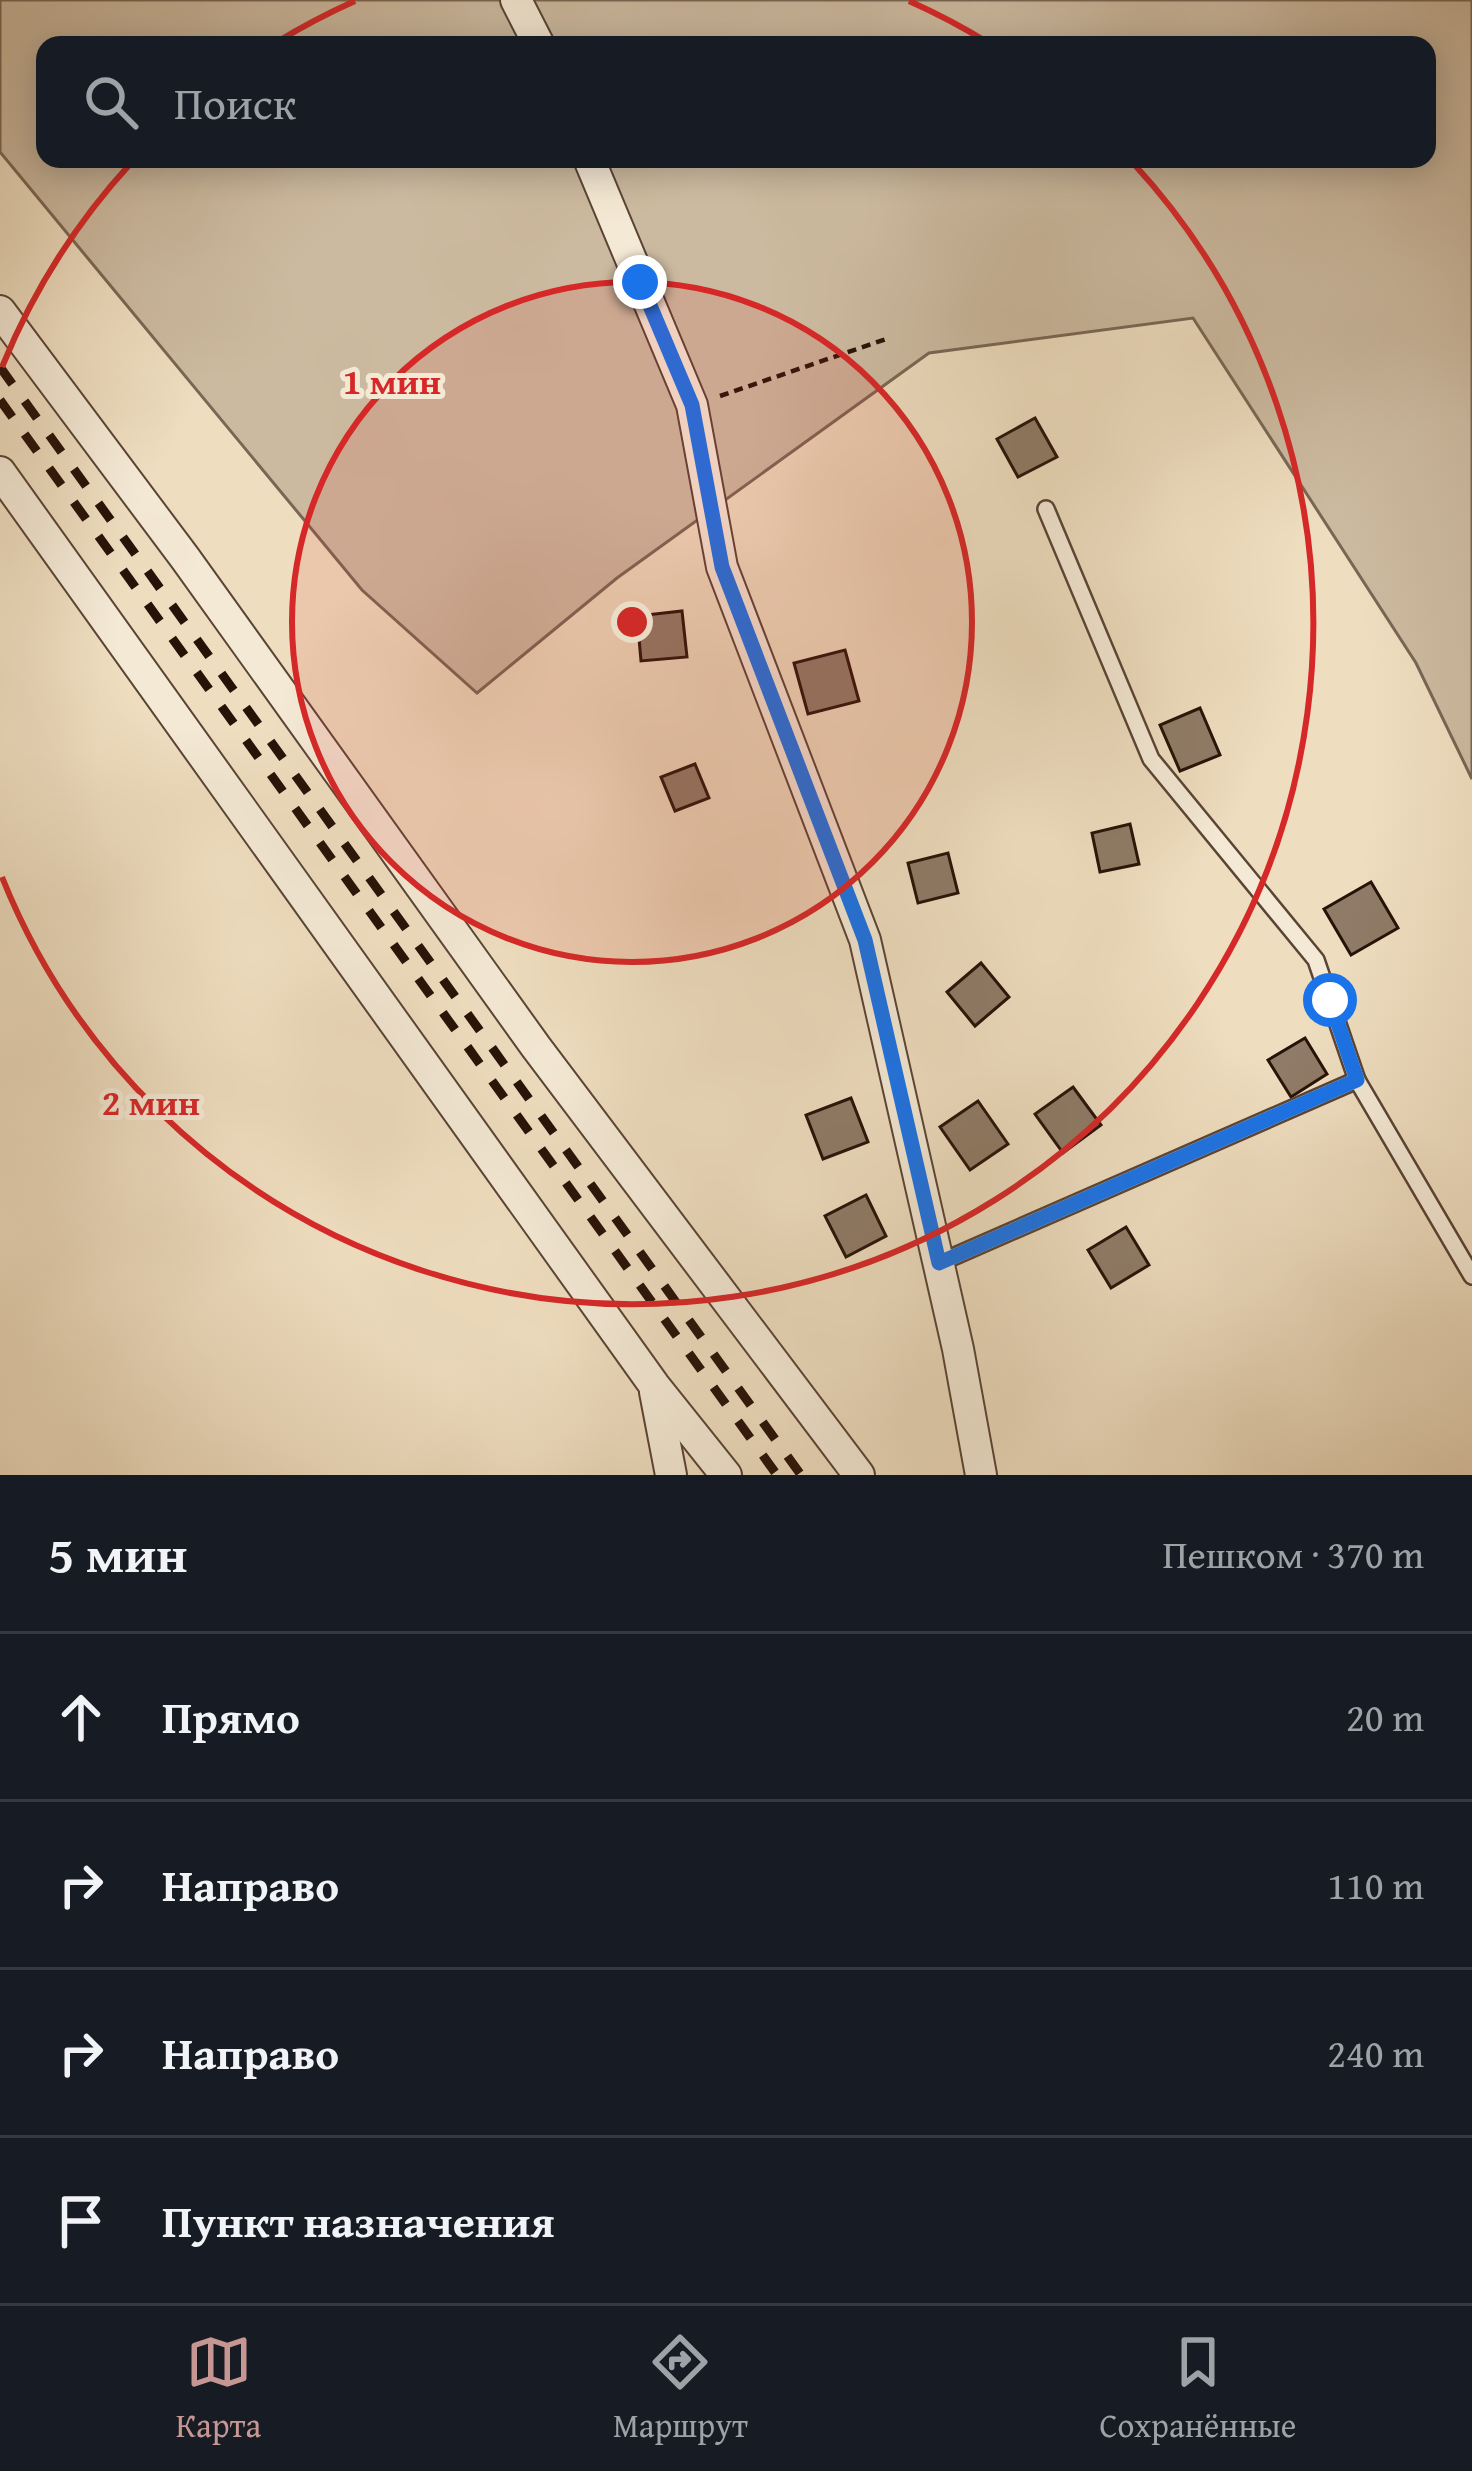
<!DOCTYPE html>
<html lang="ru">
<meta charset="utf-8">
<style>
body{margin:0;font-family:"Gentium Book Plus",serif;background:#242831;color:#f1f3f6}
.stop{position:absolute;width:36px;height:36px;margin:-27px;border:9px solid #1a73e8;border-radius:50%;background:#fff}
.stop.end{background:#1a73e8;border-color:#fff;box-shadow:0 3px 12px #0008}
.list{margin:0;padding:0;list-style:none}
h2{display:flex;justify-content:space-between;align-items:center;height:156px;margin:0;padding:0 48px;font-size:51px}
h2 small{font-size:39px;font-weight:400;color:#9ea1a6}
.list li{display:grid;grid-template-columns:78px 1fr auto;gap:36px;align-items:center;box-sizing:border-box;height:168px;padding:0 48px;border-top:3px solid #363941}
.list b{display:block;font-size:45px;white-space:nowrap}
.list em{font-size:39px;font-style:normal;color:#9ea1a6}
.icon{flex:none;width:66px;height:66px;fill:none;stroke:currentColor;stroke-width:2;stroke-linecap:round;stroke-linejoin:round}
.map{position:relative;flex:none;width:1472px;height:1475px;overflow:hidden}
.search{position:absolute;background:#171b24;box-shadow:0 6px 30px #0003;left:36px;right:36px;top:36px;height:132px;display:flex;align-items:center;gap:30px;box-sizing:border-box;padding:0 42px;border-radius:24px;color:#9ea1a6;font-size:45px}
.sheet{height:828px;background:#171b24}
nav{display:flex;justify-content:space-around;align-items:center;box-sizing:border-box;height:168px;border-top:3px solid #363941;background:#171b24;font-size:33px;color:#9ea1a6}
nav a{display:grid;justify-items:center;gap:6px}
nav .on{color:#c59692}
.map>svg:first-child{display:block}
</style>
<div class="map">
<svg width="1472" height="1475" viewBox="0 0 1472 1475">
<rect width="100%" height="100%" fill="#eeddbf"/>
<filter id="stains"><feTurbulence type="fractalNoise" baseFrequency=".00167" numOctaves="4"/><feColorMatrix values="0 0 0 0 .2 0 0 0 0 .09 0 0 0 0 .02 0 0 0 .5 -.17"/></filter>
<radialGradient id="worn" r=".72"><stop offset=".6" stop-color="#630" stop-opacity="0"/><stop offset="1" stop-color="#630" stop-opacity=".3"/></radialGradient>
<path fill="#ccbaa0" stroke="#7a6654" stroke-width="3" fill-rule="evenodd" d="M0,0H1472V779L1416,663L1193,318L929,353L617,578L477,693L362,590L0,152ZM45,45H1427V159H45Z"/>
<g fill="#8f7b67" stroke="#281107" stroke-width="3">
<polygon points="1035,418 1057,457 1018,477 997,439"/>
<polygon points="682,611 687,657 641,661 637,616"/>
<polygon points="845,650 859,701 808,714 794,663"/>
<polygon points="1200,708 1220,755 1180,771 1160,725"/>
<polygon points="695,764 709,798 675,811 661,777"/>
<polygon points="1130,824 1139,864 1100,872 1092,833"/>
<polygon points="948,853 958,893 918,903 908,863"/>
<polygon points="1371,882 1398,928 1351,955 1324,909"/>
<polygon points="981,963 1009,997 975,1026 947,992"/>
<polygon points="1305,1038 1327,1074 1291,1097 1268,1060"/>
<polygon points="1073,1087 1101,1125 1063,1153 1035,1114"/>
<polygon points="851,1098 868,1142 823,1159 806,1115"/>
<polygon points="978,1101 1008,1144 970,1170 940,1127"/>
<polygon points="866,1195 886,1236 846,1257 825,1216"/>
<polygon points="1126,1227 1149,1265 1111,1288 1088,1250"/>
</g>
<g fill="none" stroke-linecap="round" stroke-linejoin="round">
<defs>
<g id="lane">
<polyline points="1357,1080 1472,1276"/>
<polyline points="939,1263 1357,1080 1316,960 1151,759 1046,509"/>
</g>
<g id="street">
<polyline points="516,0 539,45"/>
<polyline points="589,159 692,405 722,567 865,940 958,1349 981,1475"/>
<polyline points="0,311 185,558 536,1047 859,1475"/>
<polyline points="0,472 654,1385 726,1475"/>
<polyline points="655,1392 671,1475"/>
</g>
</defs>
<use href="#lane" stroke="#5a4435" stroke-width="20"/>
<use href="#street" stroke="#5a4435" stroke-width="34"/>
<polyline stroke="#281107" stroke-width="4.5" stroke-dasharray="9 6" stroke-linecap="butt" points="720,396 889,338"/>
<use href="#lane" stroke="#f4e9d5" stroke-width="15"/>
<use href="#street" stroke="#f4e9d5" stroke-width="30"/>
<g stroke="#281107" stroke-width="9" stroke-dasharray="21 21" stroke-linecap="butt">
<polyline points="0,367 801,1475"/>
<polyline points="0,400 777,1475"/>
</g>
</g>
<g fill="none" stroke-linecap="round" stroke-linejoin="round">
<polyline stroke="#1a73e8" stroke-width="15" points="640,282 692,405 722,567 865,940 939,1263 1357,1080 1330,1000"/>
</g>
<circle cx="632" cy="622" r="340" fill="#d62828" fill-opacity=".12"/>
<g fill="none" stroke="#d62828" stroke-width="6">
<circle cx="632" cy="622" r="340"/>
<path d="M2 367A680 680 0 0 1 131 163M277 42A680 680 0 0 1 355 1M909 1A680 680 0 0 1 987 42M1133 163A680 680 0 1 1 2 877"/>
</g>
<circle cx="632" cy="622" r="18" fill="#d62828" stroke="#f4e9d5" stroke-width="6"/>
<g font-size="36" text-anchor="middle" font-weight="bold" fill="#d62828" stroke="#f4e9d5" stroke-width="10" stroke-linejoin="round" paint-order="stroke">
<text x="392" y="394">1 мин</text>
<text x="151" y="1115">2 мин</text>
</g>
<rect width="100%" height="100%" filter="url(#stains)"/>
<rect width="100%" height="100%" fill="url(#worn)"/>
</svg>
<div class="stop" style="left:1330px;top:1000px"></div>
<div class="stop end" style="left:640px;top:282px"></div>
<div class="search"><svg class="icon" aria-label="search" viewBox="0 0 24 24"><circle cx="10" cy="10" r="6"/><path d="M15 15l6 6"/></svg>Поиск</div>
</div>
<section class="sheet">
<h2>5 мин<small>Пешком · 370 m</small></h2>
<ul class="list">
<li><svg class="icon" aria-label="ahead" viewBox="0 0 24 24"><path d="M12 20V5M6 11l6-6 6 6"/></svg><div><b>Прямо</b></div><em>20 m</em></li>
<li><svg class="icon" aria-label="right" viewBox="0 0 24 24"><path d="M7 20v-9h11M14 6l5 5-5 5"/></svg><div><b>Направо</b></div><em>110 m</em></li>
<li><svg class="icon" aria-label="right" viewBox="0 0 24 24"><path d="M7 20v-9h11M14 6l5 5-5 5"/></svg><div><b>Направо</b></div><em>240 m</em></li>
<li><svg class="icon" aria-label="arrive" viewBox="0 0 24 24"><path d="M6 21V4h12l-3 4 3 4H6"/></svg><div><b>Пункт назначения</b></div></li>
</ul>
</section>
<nav>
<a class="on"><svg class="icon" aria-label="map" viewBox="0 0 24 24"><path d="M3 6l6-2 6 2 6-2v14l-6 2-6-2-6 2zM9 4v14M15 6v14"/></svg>Карта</a>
<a><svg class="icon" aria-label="directions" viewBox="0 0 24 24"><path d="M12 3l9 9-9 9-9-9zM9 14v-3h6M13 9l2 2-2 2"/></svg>Маршрут</a>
<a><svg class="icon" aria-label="saved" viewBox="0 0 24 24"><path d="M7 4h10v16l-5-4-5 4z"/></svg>Сохранённые</a>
</nav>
